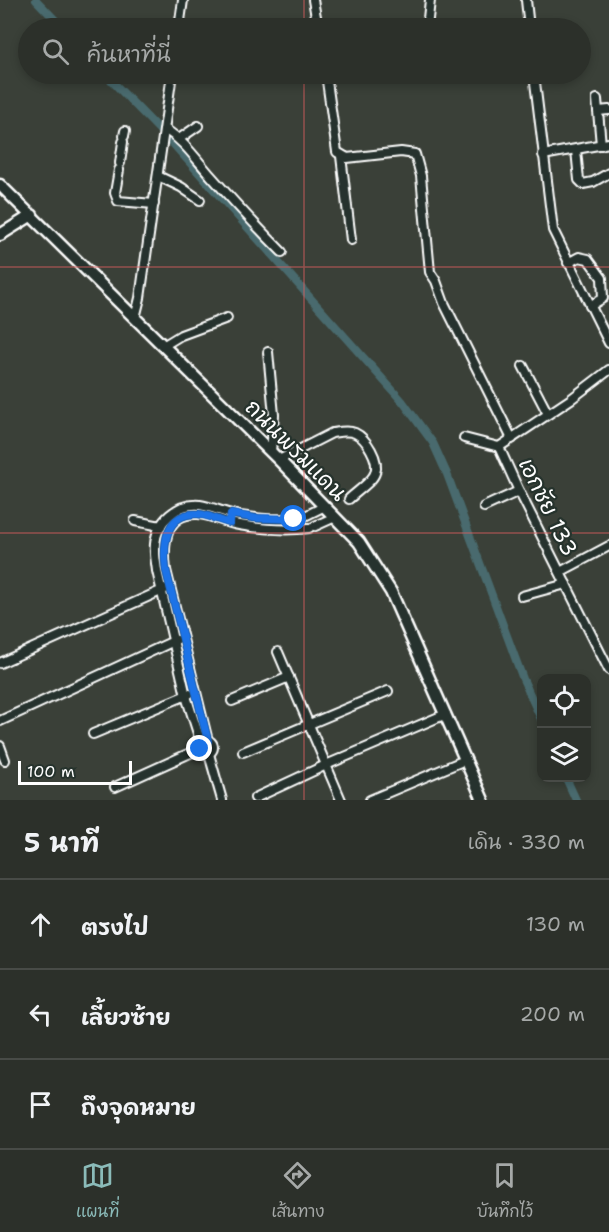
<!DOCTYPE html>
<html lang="th">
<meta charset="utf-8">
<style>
body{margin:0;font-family:"Shantell Sans","Playpen Sans Thai",sans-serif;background:#383c36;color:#f1f3f6}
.controls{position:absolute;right:18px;bottom:18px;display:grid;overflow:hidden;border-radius:12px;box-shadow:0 3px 9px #0003}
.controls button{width:54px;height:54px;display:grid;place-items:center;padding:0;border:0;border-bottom:2px solid #484b47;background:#2c302a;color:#f1f3f6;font:30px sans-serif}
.scale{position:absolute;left:18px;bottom:15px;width:114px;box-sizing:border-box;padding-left:6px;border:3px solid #fff;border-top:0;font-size:16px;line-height:21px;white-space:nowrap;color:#fff;-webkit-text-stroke:4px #26332d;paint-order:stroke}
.stop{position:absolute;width:18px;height:18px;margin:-14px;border:4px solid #1a73e8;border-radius:50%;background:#fff}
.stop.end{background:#1a73e8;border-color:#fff;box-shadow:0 2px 6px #0008}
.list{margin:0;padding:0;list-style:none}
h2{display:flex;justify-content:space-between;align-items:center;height:78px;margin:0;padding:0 24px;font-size:26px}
h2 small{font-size:20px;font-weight:400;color:#a6a9a8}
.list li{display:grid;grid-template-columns:39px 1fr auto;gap:18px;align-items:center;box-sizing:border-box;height:90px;padding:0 24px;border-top:2px solid #484b47}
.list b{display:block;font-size:22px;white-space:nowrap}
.list em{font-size:20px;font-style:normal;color:#a6a9a8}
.icon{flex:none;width:33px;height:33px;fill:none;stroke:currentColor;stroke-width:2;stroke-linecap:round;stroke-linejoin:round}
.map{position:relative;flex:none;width:609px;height:800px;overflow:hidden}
.search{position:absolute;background:#2c302a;box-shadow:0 3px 9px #0003;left:18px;right:18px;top:18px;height:66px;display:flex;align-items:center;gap:15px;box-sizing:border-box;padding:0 21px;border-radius:33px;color:#a6a9a8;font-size:22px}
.sheet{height:348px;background:#2c302a}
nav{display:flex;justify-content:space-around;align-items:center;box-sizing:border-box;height:84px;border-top:2px solid #484b47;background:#2c302a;font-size:16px;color:#a6a9a8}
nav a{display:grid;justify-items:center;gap:3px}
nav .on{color:#8bbbb9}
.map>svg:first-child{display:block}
</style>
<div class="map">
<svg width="609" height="800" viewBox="0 0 609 800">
<rect width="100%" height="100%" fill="#3a4038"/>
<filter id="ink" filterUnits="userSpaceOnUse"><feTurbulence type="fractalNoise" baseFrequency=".0167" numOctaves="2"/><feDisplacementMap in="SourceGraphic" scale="12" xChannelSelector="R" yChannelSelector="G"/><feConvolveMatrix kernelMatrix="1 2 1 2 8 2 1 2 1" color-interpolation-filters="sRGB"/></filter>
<g filter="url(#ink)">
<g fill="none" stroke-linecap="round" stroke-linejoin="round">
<g stroke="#486b6e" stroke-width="8">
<polyline points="36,0 63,28"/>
<polyline points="105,74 175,146 403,402 433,443 447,474 523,679 542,721"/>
<polyline points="566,778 576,800"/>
</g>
<defs>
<g id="street">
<polyline points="313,0 318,28"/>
<polyline points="526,0 529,28"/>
<polyline points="179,28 183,0"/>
<polyline points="427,28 430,0"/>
<polyline points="326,74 337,152 347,158 401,152 415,154 421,176 430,272 436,281 444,303 512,439"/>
<polyline points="534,74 553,230 609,343"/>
<polyline points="597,99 598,111"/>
<path d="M165,129C184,141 196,159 211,176C234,202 257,227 282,252"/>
<polyline points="124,136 125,131"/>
<polyline points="179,139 198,126"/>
<polyline points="601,145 598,111 609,110"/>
<polyline points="576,150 579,180 583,184 593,182 609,173"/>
<polyline points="543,155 609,143"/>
<polyline points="341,156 351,240"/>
<polyline points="120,163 123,142"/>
<polyline points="119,170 115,193 118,201 154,204"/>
<polyline points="158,176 181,187 200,200"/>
<polyline points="568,263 579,257 588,259 602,278 603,298 590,306"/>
<polyline points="135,318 140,298 172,74"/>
<polyline points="163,346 181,335 227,318"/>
<polyline points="268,352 274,415 271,452"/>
<polyline points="523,366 548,414"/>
<polyline points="464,438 499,447"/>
<polyline points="499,447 519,491 609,670"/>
<polyline points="499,447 571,399 609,370"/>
<path d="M279,460L332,433C339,432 348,430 355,433C366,438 380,460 375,473C372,482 356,492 349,499"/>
<polyline points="484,507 519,491"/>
<polyline points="305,516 323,507"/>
<polyline points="135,521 161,526"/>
<polyline points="315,526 335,517"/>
<polyline points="560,572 609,546"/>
<polyline points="522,596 566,584"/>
<polyline points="278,652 341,800"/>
<polyline points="0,663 165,589"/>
<polyline points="232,701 289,677"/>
<polyline points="0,721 176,640"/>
<polyline points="93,734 189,694"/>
<circle cx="206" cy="747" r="7"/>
<path d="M208,741L166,570C163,546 164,512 198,514C212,515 225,523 239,525C262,529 286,531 309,528"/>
<path d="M201,743L186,696L157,571C156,562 154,553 155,544C157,521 177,503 200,505C213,507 227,514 240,516C259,519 282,521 301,517"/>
<polyline points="0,746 5,760"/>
<polyline points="243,752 388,691"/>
<polyline points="209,754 222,800"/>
<polyline points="115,787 199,749"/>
<polyline points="255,798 326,765 446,714"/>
<polyline points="370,800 465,760"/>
</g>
<g id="secondary">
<polyline points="0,185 279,460 359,542 391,592 483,800"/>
<polyline points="0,235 32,215"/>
</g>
</defs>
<use href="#street" stroke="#fff" stroke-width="12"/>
<use href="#secondary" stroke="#fff" stroke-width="15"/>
<use href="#street" stroke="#26332d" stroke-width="8"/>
<use href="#secondary" stroke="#26332d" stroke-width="10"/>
</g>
</g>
<g fill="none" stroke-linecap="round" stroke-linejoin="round" filter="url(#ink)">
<path stroke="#1a73e8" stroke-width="8" d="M200,749L201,742L208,741L166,570C163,546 164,512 198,514C209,515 219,521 230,523L231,514L254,518L294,519"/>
</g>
<path fill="none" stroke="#e05e5e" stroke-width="1.5" stroke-opacity="0.55" d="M304,0V28M304,74V800M0,267H609M0,533H609"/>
<g text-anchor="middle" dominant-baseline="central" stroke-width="4.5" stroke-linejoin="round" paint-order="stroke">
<g font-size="22" fill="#fff" stroke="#26332d">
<text transform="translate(296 450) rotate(45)">ถนนพรมแดน</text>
<text transform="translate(548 507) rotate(64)">เอกชัย 133</text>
</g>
</g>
</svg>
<div class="controls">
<button><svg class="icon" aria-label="locate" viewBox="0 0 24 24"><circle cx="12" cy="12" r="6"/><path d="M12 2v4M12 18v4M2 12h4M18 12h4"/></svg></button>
<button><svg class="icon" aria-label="layers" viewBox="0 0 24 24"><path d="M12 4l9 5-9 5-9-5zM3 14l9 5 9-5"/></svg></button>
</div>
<div class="scale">100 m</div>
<div class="stop" style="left:294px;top:519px"></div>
<div class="stop end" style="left:200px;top:749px"></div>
<div class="search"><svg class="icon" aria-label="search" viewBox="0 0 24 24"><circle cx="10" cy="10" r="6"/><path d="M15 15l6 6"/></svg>ค้นหาที่นี่</div>
</div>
<section class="sheet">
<h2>5 นาที<small>เดิน · 330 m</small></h2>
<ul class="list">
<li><svg class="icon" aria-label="ahead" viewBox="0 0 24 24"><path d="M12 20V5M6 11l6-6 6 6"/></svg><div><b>ตรงไป</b></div><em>130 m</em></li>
<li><svg class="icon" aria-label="left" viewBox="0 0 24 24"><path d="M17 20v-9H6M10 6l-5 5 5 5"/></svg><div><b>เลี้ยวซ้าย</b></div><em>200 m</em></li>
<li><svg class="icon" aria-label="arrive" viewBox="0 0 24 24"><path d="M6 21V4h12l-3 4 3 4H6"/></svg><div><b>ถึงจุดหมาย</b></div></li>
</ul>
</section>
<nav>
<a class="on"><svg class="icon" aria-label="map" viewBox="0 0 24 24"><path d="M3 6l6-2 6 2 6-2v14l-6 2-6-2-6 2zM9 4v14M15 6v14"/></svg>แผนที่</a>
<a><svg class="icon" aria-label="directions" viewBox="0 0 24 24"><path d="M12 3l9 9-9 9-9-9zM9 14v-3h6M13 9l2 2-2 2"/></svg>เส้นทาง</a>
<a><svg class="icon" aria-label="saved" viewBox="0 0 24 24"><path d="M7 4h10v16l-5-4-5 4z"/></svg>บันทึกไว้</a>
</nav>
